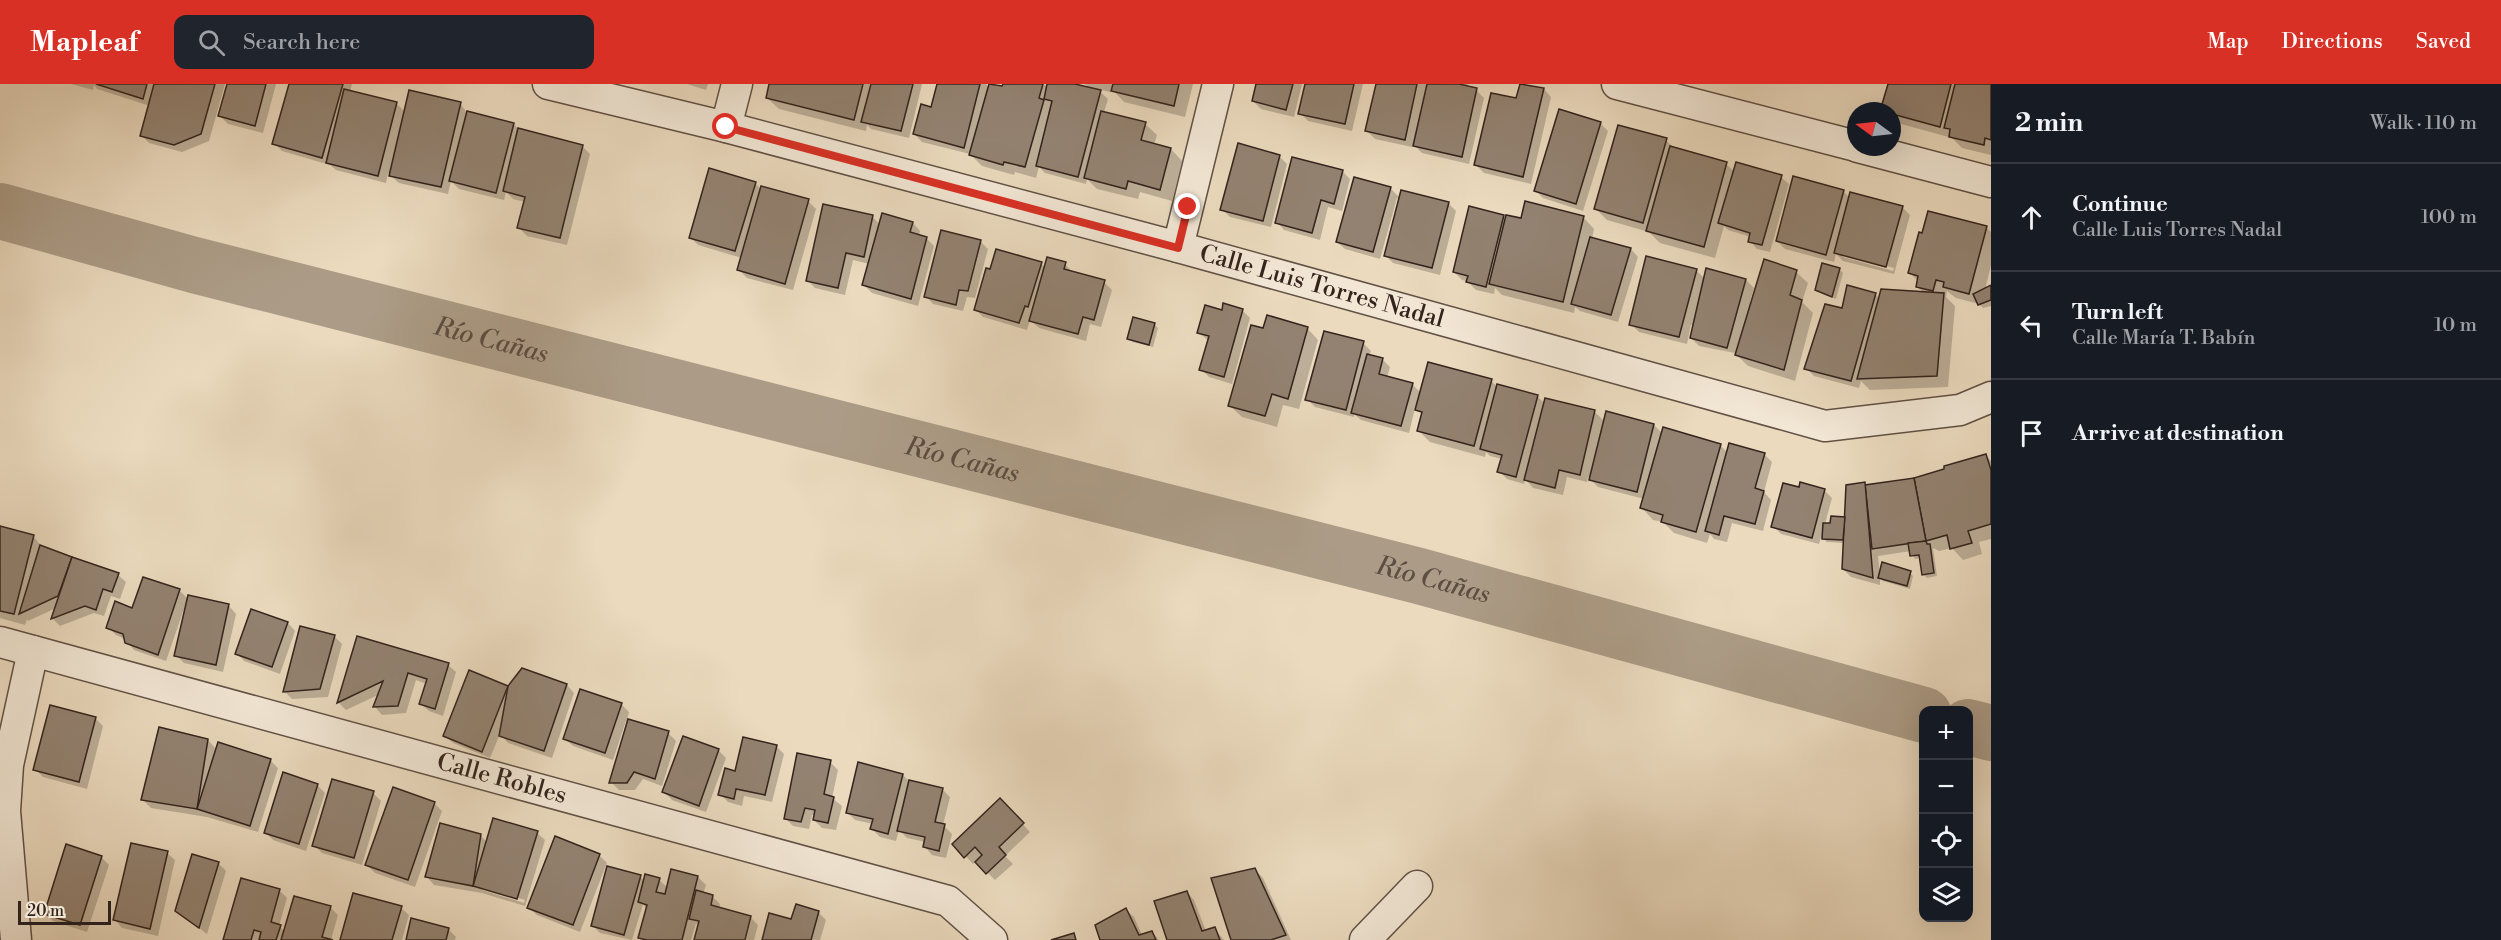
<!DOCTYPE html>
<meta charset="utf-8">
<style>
body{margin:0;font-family:"Libre Bodoni",serif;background:#20242c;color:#f1f3f6}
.controls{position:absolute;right:18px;bottom:18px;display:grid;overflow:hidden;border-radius:12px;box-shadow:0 6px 24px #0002}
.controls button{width:54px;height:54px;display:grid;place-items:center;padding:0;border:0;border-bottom:2px solid #363941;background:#171b24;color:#f1f3f6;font:30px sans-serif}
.compass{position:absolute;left:1847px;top:18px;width:54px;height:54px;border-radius:50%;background:#171b24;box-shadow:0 6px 24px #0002;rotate:285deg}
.scale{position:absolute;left:18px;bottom:15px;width:93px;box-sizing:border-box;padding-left:6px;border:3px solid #33231d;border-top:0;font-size:16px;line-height:21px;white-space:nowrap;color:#33231d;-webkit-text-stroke:4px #f2e7d5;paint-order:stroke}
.stop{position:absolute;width:18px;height:18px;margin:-14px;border:4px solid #d93025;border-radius:50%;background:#fff}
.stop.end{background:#d93025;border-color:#fff;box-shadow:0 2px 6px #0008}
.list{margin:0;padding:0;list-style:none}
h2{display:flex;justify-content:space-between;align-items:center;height:78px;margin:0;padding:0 24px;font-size:26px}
h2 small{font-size:20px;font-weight:400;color:#9ea1a6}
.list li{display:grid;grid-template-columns:39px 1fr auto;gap:18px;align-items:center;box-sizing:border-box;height:108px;padding:0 24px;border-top:2px solid #363941}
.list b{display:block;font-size:22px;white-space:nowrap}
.list p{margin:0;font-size:20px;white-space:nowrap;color:#9ea1a6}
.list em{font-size:20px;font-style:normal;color:#9ea1a6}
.icon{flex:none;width:33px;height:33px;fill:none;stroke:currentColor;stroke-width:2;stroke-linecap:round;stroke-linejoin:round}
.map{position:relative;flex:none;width:1991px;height:856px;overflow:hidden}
header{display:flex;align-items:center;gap:36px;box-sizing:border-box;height:84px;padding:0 30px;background:#d93025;color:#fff}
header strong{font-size:28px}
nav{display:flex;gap:33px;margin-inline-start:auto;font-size:21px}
.search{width:420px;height:54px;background:#20242c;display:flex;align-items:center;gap:15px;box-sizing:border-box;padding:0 21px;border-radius:12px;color:#9ea1a6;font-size:22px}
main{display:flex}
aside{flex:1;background:#171b24}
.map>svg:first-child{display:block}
</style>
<header>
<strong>Mapleaf</strong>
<div class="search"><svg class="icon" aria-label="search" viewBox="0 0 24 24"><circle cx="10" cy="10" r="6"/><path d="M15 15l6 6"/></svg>Search here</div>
<nav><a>Map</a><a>Directions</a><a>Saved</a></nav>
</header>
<main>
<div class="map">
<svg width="1991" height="856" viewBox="0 0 1991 856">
<rect width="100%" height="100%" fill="#ebdabe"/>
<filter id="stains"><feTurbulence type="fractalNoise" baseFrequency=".00333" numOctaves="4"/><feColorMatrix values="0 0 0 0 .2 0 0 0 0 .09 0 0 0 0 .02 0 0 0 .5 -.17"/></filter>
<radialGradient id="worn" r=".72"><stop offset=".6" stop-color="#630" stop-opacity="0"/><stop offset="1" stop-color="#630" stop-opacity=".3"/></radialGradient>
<g fill="#0003" fill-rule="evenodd">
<polygon points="71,0 225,0 209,57 182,68 149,59 141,51 150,22 97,5 94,1 93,6"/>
<polygon points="229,0 276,0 263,49 228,40 220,32"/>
<polygon points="291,0 352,0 350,8 396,19 405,28 460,19 467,29 514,40 519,46 582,62 590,70 567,161 527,152 519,144 525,118 513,115 506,108 504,116 459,105 451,97 448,110 399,99 388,89 386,99 336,86 330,81 282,67 274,59"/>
<polygon points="687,0 708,0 706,6"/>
<polygon points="771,0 922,0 909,54 871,45 867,41 866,47 779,25 767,14"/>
<polygon points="939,0 986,0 989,4 991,0 1003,4 1004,0 1044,0 1048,4 1049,0 1069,0 1091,5 1085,0 1193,0 1185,33 1124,18 1111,4 1110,8 1097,5 1108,15 1104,28 1145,40 1157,51 1154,61 1171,65 1182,77 1172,117 1140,108 1138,115 1097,105 1087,95 1086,100 1045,89 1039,83 1036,94 1015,88 1014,91 982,82 970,70 922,58 914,50 933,24"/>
<polygon points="1254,0 1302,0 1294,33 1261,25 1253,17 1257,3"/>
<polygon points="1306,0 1363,0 1352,47 1308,37 1300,29"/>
<polygon points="1377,0 1468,0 1467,4 1476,6 1484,14 1469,80 1422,69 1413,60 1412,63 1375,55 1367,47"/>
<polygon points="1889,0 1991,0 1991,71 1962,64 1952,54 1894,38"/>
<polygon points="1544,5 1551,13 1531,100 1484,89 1476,81 1517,16"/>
<polygon points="1600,39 1608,47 1583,127 1543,114 1536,107"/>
<polygon points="1666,56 1676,66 1726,80 1735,88 1781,93 1789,100 1770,168 1757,165 1750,157 1751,153 1728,146 1724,142 1715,174 1660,159 1649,148 1607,136 1596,125"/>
<polygon points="1279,72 1287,80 1271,143 1230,133 1222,125"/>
<polygon points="1342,87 1350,95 1342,127 1328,123 1320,156 1284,146 1277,138"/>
<polygon points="755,99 762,106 808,117 816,125 793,206 747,194 739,186 742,174 698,161 690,153"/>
<polygon points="1390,104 1400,114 1448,119 1456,127 1440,191 1393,179 1386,172 1400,115 1397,114 1380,175 1345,165 1337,158"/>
<path d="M1843,107L1850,114L1902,123L1910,131L1894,190L1843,177L1836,170L1834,178L1785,165L1777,157ZM1843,170L1894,184L1893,187L1843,173Z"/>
<polygon points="872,132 880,141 913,139 920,147 919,152 926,154 934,162 918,222 872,209 864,201 870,180 853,176 845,211 815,204 807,196"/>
<polygon points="1504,132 1506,135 1522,136 1583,133 1594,145 1592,155 1631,165 1638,173 1618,238 1580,227 1575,223 1574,229 1502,211 1495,204 1494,210 1476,206 1467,197 1462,196 1454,188"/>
<polygon points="1986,143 1991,148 1991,181 1985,206 1991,203 1991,222 1983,224 1979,220 1956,214 1947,207 1946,213 1955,222 1948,303 1870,306 1861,297 1859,304 1814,292 1806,284 1843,226 1875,210 1880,215 1924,209 1918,203 1919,198 1910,189"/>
<polygon points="980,157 988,165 975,214 967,213 963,227 933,220 926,212"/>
<polygon points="1041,180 1046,184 1065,180 1073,189 1104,198 1112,206 1101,243 1090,240 1086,257 1039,244 1030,236 1027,246 983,233 975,225"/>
<polygon points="1839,185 1843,189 1836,215 1821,209 1817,206"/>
<polygon points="1696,186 1705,195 1707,186 1746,196 1754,204 1750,218 1752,218 1796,188 1808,199 1802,218 1813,229 1795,297 1748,282 1735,269 1699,262 1691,254 1694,242 1691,241 1687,260 1639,248 1631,240"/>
<polygon points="1242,226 1250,234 1232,300 1209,293 1201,285 1209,257 1199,249 1223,227"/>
<polygon points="1154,240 1158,244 1153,263 1133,258 1129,254"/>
<polygon points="1307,244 1318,256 1299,325 1283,321 1277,343 1242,333 1230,322 1264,246"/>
<polygon points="1363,259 1371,267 1369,272 1382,275 1390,283 1387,294 1412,300 1421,309 1491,297 1498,303 1537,312 1545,320 1595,328 1605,338 1654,341 1663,350 1720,361 1728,369 1764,370 1772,378 1764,408 1771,416 1763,447 1732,439 1727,458 1714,455 1710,450 1707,459 1674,449 1663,438 1653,436 1642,424 1644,415 1598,403 1588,393 1587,398 1567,393 1563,411 1533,404 1525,395 1524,400 1507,395 1499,387 1502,375 1490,372 1486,368 1485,373 1430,358 1419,347 1423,331 1415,324 1409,349 1361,336 1354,330 1354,333 1315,323 1307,315"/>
<polygon points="1986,372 1991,377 1991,455 1979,458 1982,470 1963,476 1952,464 1939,467 1933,464 1937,492 1927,494 1923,490 1921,474 1915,475 1911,467 1878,472 1880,491 1910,489 1913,492 1910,505 1883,497 1880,494 1880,501 1851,493 1843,485 1845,459 1827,458 1821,453 1819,460 1781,450 1773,442 1800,405 1824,406 1832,414 1825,440 1832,441 1846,435 1848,403 1913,395"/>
<polygon points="0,444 33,452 44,465 118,491 126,498 120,515 111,512 104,532 94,529 60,542 53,535 56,524 28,537 27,535 25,541 0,534"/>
<polygon points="179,506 189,516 229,522 236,530 223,588 184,579 176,571 188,520 186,519 166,577 134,566 125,555 116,551 108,543 133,526"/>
<polygon points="252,527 288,539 295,547 280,590 244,577 237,569"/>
<polygon points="334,552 342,560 328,613 292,615 284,607"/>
<polygon points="358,553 448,581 456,588 443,632 429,627 421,620 427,600 416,596 406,629 382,631 375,623 380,610 346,626 339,619"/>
<polygon points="523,586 567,601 574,609 552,674 508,659 500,650 490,674 453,659 445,652 470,588 509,604"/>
<polygon points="621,620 629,628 627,637 668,649 676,657 662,702 643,695 635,706 619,706 611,698 629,638 626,637 613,676 573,662 565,655"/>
<polygon points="95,634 103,642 87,705 43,693 35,685"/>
<polygon points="208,656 217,666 270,676 278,684 258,748 207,733 151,724 143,716"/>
<polygon points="776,662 784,670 772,718 744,712 742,722 728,718 720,710 736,688"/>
<polygon points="718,666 726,674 706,728 672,716 664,708"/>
<polygon points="830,678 838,686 832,714 842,722 836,746 822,744 814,736 815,731 812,731 809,745 793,742 785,734"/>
<polygon points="903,691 909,697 942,705 950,713 943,741 952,750 946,774 932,771 925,763 926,758 907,754 899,746 896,757 880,753 872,745 873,740 855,736 847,728"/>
<polygon points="317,701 325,709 306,767 273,756 265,748"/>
<polygon points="394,705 435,720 442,727 415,803 375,789 367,781"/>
<polygon points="373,709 381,717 362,781 322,769 314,761"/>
<polygon points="1008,724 1030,748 1005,772 1013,780 995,796 976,777 973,780 954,760"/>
<path d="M537,749L545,756L525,822L482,809L434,801L427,793L480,751L488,759ZM482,803L525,816L524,819L482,806Z"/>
<polygon points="167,769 175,776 158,852 122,844 115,836"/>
<polygon points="599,771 607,779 580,848 537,831 529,824"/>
<polygon points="101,773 109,781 87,848 53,837 46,830"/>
<polygon points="218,779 226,787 207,850 176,826"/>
<polygon points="1255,786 1263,794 1291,856 1233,856"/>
<polygon points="640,793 645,797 659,796 668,804 698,793 706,801 703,810 712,812 720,820 719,825 750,833 758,841 754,856 746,856 751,836 748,836 743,856 696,856 699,843 696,839 691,856 643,856 640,853 647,825 643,820 632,856 600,849 592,841"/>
<polygon points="279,806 287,814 279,842 285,848 295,814 331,824 338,831 331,856 225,856"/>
<polygon points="1187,808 1194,816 1206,847 1214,845 1224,856 1169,856"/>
<polygon points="401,824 409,831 402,856 341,856"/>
<polygon points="1126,826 1134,833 1142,851 1152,848 1159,856 1101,856"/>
<polygon points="818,828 826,836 820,856 764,856 793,837"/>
<polygon points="448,845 456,853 455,856 408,856"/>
</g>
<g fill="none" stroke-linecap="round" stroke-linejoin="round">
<g stroke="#ac9c87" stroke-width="56">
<path id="s1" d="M0,127L194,181L1419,492L1924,631"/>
<polyline points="1968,643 1991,649"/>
</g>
</g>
<g fill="#938271" stroke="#33231d" stroke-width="1.5">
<polygon points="96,0 147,0 143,15"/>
<polygon points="154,0 215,0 201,50 174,61 140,52"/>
<polygon points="227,0 266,0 255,42 218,32"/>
<polygon points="289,0 343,0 322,74 272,60"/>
<polygon points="769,0 863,0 854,36 766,14"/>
<polygon points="871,0 913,0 901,47 861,38"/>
<polygon points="937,0 980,0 964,64 913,50 921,20 931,23"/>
<polygon points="989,0 1002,2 1003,0 1043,0 1039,14 1044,16 1025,83 1004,78 1003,81 969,71"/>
<polygon points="1047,0 1075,0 1101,6 1078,93 1036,82 1052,17 1044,15"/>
<polygon points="1113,0 1179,0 1174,22 1111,7"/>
<polygon points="1256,0 1293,0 1286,26 1252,17"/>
<polygon points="1305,0 1354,0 1345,40 1298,30"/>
<polygon points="1376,0 1417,0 1405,56 1365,47"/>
<polygon points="1427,0 1459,0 1477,4 1462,73 1413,62"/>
<polygon points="1520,0 1544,4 1523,93 1474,81 1491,9 1516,14"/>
<polygon points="1888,0 1951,0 1940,43 1892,30 1892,27 1880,27"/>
<polygon points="1955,0 1991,0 1991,56 1985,54 1984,61 1949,53 1950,45 1944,44"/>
<polygon points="344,5 397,18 378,92 326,79"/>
<polygon points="409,6 461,18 441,103 389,92"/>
<polygon points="1559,25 1601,38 1576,120 1534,107"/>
<polygon points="467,27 514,39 496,109 449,97"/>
<polygon points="1101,27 1146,38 1141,56 1171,64 1160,106 1128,97 1126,105 1084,94"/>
<polygon points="1618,41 1667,54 1643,139 1594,125"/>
<polygon points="518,44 583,61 560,154 517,144 525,113 503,107"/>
<polygon points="1238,59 1280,71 1263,137 1220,126"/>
<polygon points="1670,62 1727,78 1704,163 1646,147"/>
<polygon points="1292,73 1343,86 1334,120 1321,116 1312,149 1275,139"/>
<polygon points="1736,78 1782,91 1762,161 1748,158 1750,149 1718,139"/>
<polygon points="709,84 756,98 735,167 689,154"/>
<polygon points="1793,92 1844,106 1826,171 1776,157"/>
<polygon points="1354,93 1391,103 1373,168 1336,158"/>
<polygon points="761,102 809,115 785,200 737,186"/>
<polygon points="1401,106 1449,118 1432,184 1384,172"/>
<polygon points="1850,108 1903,122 1886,183 1834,169"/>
<polygon points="1525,117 1584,132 1563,218 1489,200 1506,131 1521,134"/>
<polygon points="823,120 873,131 864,173 846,169 838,204 806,197"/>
<polygon points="1469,122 1504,131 1486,203 1466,198 1468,192 1453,188"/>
<polygon points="1928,127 1987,142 1969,210 1943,203 1944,198 1936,196 1933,207 1916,203 1918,192 1908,189 1919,148 1922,149"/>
<polygon points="882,129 913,138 910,148 927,153 911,215 862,201"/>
<polygon points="941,146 981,156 968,207 959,206 956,221 924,213"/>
<polygon points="1590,153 1631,164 1611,231 1571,220"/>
<polygon points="996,165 1042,178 1028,223 1025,222 1019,239 974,226 986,184 990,185"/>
<polygon points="1646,172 1697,185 1679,253 1629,241"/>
<polygon points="1047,173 1066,178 1064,185 1105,196 1094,236 1083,233 1078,250 1029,237"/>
<polygon points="1764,175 1797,186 1790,211 1802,216 1784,286 1735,271"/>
<polygon points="1822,179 1840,184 1832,213 1815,206"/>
<polygon points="1706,184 1746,195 1727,264 1690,254"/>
<polygon points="1847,201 1876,209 1851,297 1804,285 1825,220 1842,224"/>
<polygon points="1991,201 1991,216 1978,221 1973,210"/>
<polygon points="1881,205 1944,209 1937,292 1857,295"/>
<polygon points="1223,219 1243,225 1224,293 1199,286 1209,252 1197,249 1205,221 1222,226"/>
<polygon points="1267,231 1308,243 1288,315 1272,310 1265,332 1228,322 1251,241 1263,244"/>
<polygon points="1133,233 1155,239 1149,261 1127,255"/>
<polygon points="1324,247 1364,257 1346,326 1305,316"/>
<polygon points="1367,270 1383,274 1379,290 1413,299 1401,342 1351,329"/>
<polygon points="1428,278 1492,295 1474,362 1417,347 1422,328 1415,326"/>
<polygon points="1497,300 1538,311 1516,393 1497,388 1502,371 1480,365"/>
<polygon points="1545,314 1595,326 1580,391 1559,386 1555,404 1524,396"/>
<polygon points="1606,327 1654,340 1637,408 1589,396"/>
<polygon points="1663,343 1721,360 1696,448 1661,438 1663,431 1640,424"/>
<polygon points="1729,359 1765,369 1755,404 1764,407 1755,440 1724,432 1719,451 1705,447"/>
<polygon points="1986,370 1991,386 1991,440 1968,447 1972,459 1950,465 1947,451 1926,457 1914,394 1944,385 1944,382"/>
<polygon points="1914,394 1926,457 1872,465 1865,401"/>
<polygon points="1800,398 1825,405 1812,454 1771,443 1783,399 1799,403"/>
<polygon points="1865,398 1873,494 1842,485 1846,401"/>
<polygon points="1831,432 1845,433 1843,456 1822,455 1823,439 1830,439"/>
<polygon points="0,442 34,451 14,530 0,527"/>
<polygon points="1926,457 1927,460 1930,460 1934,489 1922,491 1919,471 1910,472 1908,459"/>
<polygon points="40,461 72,473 58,512 19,530"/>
<polygon points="72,473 119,489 112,508 103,505 96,526 85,522 51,535"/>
<polygon points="1882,478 1911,487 1907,502 1878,494"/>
<polygon points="143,493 180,505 158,571 125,559 123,550 106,544 115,517 132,524"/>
<polygon points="188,511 229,520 216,581 174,572"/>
<polygon points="251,525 288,538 272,583 235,570"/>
<polygon points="300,542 335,551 320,605 283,608"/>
<polygon points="357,552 449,579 435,625 419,620 427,595 408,589 398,622 373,623 383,597 337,619"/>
<polygon points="522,584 567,600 544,667 499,652 508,602"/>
<polygon points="469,586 508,602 482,668 443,652"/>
<polygon points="580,605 622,619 605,669 563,655"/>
<polygon points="50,621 96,633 79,698 33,686"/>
<polygon points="628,635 669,647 655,695 634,688 627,699 609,699"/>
<polygon points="159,643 208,655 197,725 141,716"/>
<polygon points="683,652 719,665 699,722 662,708"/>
<polygon points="743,653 777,661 765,711 736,705 734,715 718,711 725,684 735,687"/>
<polygon points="218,658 271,675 250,742 197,725"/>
<polygon points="797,669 831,676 824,710 834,713 828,739 813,736 815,726 805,724 801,738 784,735"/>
<polygon points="858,678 903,690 888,750 870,745 873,735 846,729"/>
<polygon points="283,688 318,700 299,760 264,749"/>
<polygon points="332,695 374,707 354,774 312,762"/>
<polygon points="909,696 943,704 935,738 945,740 939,767 923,763 925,753 897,747"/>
<polygon points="393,703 435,718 408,796 365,781"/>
<polygon points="1000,714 1024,739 999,763 1006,771 986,790 975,778 982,771 975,763 964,774 952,760"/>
<polygon points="493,734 538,747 517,815 473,802"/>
<polygon points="440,739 481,750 473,802 425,793"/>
<polygon points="555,752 600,770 573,841 527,824"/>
<polygon points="131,759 168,767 150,845 113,836"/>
<polygon points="66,760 102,772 80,841 44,830"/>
<polygon points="192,770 219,778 199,844 175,827"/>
<polygon points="607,782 641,791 624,851 591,842"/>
<polygon points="1255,784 1286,851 1271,856 1231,856 1211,794"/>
<polygon points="671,785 698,792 682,856 647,856 638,854 647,821 638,818 645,790 660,794 656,808 665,810"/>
<polygon points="241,794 280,805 271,838 281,841 276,856 259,856 261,848 254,846 251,856 223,856"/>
<polygon points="696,806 713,811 711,821 751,832 745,856 694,856 699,837 689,835"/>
<polygon points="1187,807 1202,847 1215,843 1220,856 1167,856 1154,817"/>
<polygon points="353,809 402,822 392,856 340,856"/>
<polygon points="294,812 331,822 322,853 333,856 281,856"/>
<polygon points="796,820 819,827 811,856 762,856 769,829 791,835"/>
<polygon points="1126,824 1139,851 1152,847 1156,856 1100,856 1095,841"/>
<polygon points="411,834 449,844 446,856 406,856"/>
<polygon points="1074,849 1076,856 1051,856"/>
</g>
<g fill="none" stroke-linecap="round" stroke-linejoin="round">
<defs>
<g id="minor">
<path id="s2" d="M548,0L726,43L1178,163L1825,342L1960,326L1991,313"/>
<polyline points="1617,0 1856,62"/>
<polyline points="726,43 737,0"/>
<polyline points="1858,63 1991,98"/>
<polyline points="1178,163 1218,0"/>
<path id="s3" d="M0,558L948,817L992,856"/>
<polyline points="16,856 5,727 8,681 33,567"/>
<polyline points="1365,856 1417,802"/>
</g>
</defs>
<use href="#minor" stroke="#615145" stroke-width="33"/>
<use href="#minor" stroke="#f2e7d5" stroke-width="30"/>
</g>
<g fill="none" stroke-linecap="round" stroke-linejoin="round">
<polyline stroke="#d93025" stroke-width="8" points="726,43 1178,164 1188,123"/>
</g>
<g text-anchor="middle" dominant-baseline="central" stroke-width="6" stroke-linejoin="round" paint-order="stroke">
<g font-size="24" fill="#33231d" stroke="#f2e7d5">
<text stroke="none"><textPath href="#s2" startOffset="800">Calle Luis Torres Nadal</textPath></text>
<text stroke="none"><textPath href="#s3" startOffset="520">Calle Robles</textPath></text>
</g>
<g font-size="26" font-style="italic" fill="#5d4d42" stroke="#f2e7d5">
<text stroke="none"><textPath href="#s1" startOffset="508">Río Cañas</textPath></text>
<text stroke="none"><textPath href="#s1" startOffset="994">Río Cañas</textPath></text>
<text stroke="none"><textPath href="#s1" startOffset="1480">Río Cañas</textPath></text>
</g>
</g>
<rect width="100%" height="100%" filter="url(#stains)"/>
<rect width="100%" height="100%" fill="url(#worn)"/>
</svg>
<div class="controls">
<button>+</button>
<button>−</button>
<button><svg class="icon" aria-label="locate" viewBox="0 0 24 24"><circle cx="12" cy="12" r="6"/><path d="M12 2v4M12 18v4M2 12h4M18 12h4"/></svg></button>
<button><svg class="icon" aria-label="layers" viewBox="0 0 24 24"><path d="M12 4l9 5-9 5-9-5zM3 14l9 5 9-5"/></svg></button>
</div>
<svg class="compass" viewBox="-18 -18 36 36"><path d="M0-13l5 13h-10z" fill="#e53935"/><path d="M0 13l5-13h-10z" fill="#9ea1a6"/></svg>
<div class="scale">20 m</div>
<div class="stop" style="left:726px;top:43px"></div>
<div class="stop end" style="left:1188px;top:123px"></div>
</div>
<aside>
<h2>2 min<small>Walk · 110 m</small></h2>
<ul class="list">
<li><svg class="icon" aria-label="ahead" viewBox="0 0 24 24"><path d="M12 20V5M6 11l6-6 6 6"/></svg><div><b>Continue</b><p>Calle Luis Torres Nadal</p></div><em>100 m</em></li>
<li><svg class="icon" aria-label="left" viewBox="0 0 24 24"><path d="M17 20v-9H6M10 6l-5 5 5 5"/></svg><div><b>Turn left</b><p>Calle María T. Babín</p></div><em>10 m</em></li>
<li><svg class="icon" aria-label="arrive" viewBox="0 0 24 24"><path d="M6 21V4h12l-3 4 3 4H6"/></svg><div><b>Arrive at destination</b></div></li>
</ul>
</aside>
</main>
